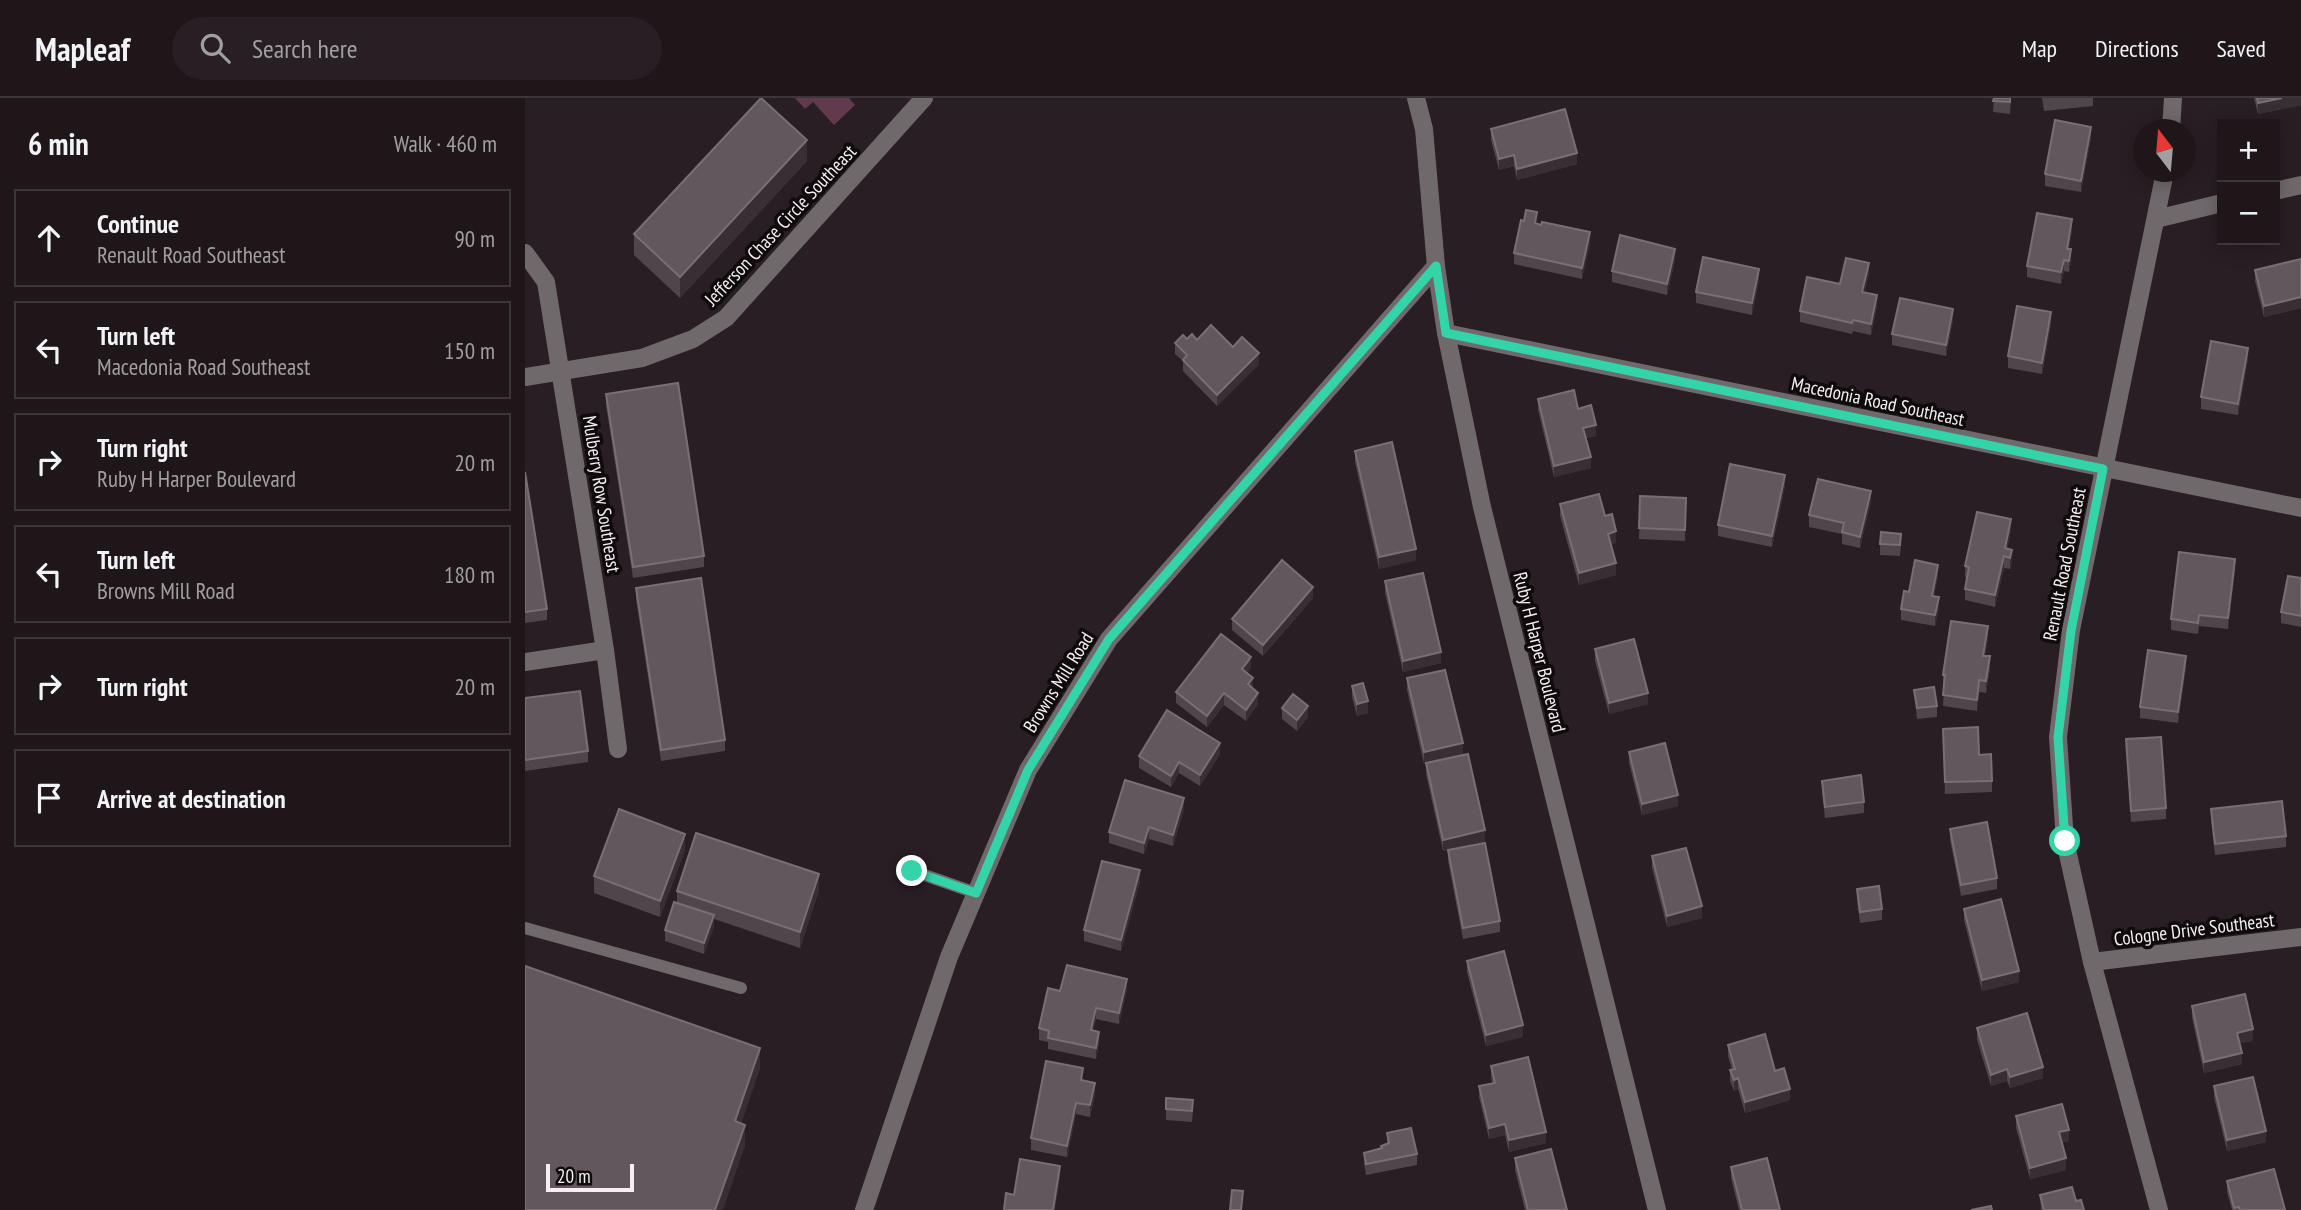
<!DOCTYPE html>
<meta charset="utf-8">
<style>
body{margin:0;font-family:"PT Sans Narrow",sans-serif;background:#271f23;color:#f1f3f6}
.controls{position:absolute;right:21px;top:21px;display:grid;overflow:hidden;border-radius:0px;box-shadow:0 4px 18px #0003}
.controls button{width:63px;height:63px;display:grid;place-items:center;padding:0;border:0;border-bottom:2px solid #3c3539;background:#1f161a;color:#f1f3f6;font:35px sans-serif}
.compass{position:absolute;left:1608px;top:21px;width:63px;height:63px;border-radius:50%;background:#1f161a;box-shadow:0 4px 18px #0003;rotate:344deg}
.scale{position:absolute;left:21px;bottom:18px;width:88px;box-sizing:border-box;padding-left:7px;border:4px solid #f6eef1;border-top:0;font-size:19px;line-height:24px;white-space:nowrap;color:#f6eef1;-webkit-text-stroke:5px #0f0a0c;paint-order:stroke}
.stop{position:absolute;width:21px;height:21px;margin:-16px;border:5px solid #33d4a8;border-radius:50%;background:#fff}
.stop.end{background:#33d4a8;border-color:#fff;box-shadow:0 2px 7px #0008}
.list{margin:0;padding:0;list-style:none}
h2{display:flex;justify-content:space-between;align-items:center;height:91px;margin:0;padding:0 28px;font-size:30px}
h2 small{font-size:23px;font-weight:400;color:#a19fa2}
.list li{display:grid;grid-template-columns:46px 1fr auto;gap:21px;align-items:center;box-sizing:border-box;height:98px;margin:0 14px 14px;padding:0 14px;border:2px solid #3c3539;border-radius:0px}
.list b{display:block;font-size:26px;white-space:nowrap}
.list p{margin:0;font-size:23px;white-space:nowrap;color:#a19fa2}
.list em{font-size:23px;font-style:normal;color:#a19fa2}
.icon{flex:none;width:38px;height:38px;fill:none;stroke:currentColor;stroke-width:2;stroke-linecap:round;stroke-linejoin:round}
.map{position:relative;flex:none;width:1776px;height:1112px;overflow:hidden}
header{display:flex;align-items:center;gap:42px;box-sizing:border-box;height:98px;padding:0 35px;background:#1f161a;border-bottom:2px solid #3c3539}
header strong{font-size:33px}
nav{display:flex;gap:38px;margin-inline-start:auto;font-size:24px}
.search{width:490px;height:63px;background:#271f23;display:flex;align-items:center;gap:18px;box-sizing:border-box;padding:0 24px;border-radius:38px;color:#a19fa2;font-size:26px}
main{display:flex}
aside{flex:1;background:#1f161a}
.map>svg:first-child{display:block}
</style>
<header>
<strong>Mapleaf</strong>
<div class="search"><svg class="icon" aria-label="search" viewBox="0 0 24 24"><circle cx="10" cy="10" r="6"/><path d="M15 15l6 6"/></svg>Search here</div>
<nav><a>Map</a><a>Directions</a><a>Saved</a></nav>
</header>
<main>
<aside>
<h2>6 min<small>Walk · 460 m</small></h2>
<ul class="list">
<li><svg class="icon" aria-label="ahead" viewBox="0 0 24 24"><path d="M12 20V5M6 11l6-6 6 6"/></svg><div><b>Continue</b><p>Renault Road Southeast</p></div><em>90 m</em></li>
<li><svg class="icon" aria-label="left" viewBox="0 0 24 24"><path d="M17 20v-9H6M10 6l-5 5 5 5"/></svg><div><b>Turn left</b><p>Macedonia Road Southeast</p></div><em>150 m</em></li>
<li><svg class="icon" aria-label="right" viewBox="0 0 24 24"><path d="M7 20v-9h11M14 6l5 5-5 5"/></svg><div><b>Turn right</b><p>Ruby H Harper Boulevard</p></div><em>20 m</em></li>
<li><svg class="icon" aria-label="left" viewBox="0 0 24 24"><path d="M17 20v-9H6M10 6l-5 5 5 5"/></svg><div><b>Turn left</b><p>Browns Mill Road</p></div><em>180 m</em></li>
<li><svg class="icon" aria-label="right" viewBox="0 0 24 24"><path d="M7 20v-9h11M14 6l5 5-5 5"/></svg><div><b>Turn right</b></div><em>20 m</em></li>
<li><svg class="icon" aria-label="arrive" viewBox="0 0 24 24"><path d="M6 21V4h12l-3 4 3 4H6"/></svg><div><b>Arrive at destination</b></div></li>
</ul>
</aside>
<div class="map">
<svg width="1776" height="1112" viewBox="0 0 1776 1112">
<rect width="100%" height="100%" fill="#291e23"/>
<polygon fill="#613a4d" points="270,0 324,0 330,7 309,27 288,4 280,11"/>
<g fill="none" stroke-linecap="round" stroke-linejoin="round">
<g stroke="#70696c" stroke-width="12">
<polyline points="388,773 451,795"/>
<polyline points="0,830 216,890"/>
</g>
<g stroke="#70696c" stroke-width="18">
<polyline points="1646,32 1648,0"/>
<polyline points="1750,93 1776,87"/>
<polyline points="1631,121 1697,105"/>
<polyline points="0,155 21,184 80,552 93,651"/>
<polyline points="0,279 117,260 168,241 201,220 399,0"/>
<polyline points="0,564 80,552"/>
<polyline points="1567,864 1776,839"/>
<polyline points="1634,1112 1567,864 1540,743 1533,639 1546,532 1640,74"/>
</g>
<g stroke="#70696c" stroke-width="18">
<polyline points="891,0 899,31 911,168 921,235 957,409 1132,1112"/>
<polyline points="921,235 1776,410"/>
<polyline points="339,1112 424,859 503,672 584,541 911,168"/>
</g>
</g>
<g fill="#50454a">
<polygon points="1469,0 1486,0 1485,16 1468,14"/>
<polygon points="1517,0 1568,0 1568,8 1519,13"/>
<polygon points="1729,0 1776,0 1776,7 1733,16"/>
<polygon points="966,31 1052,66 992,82 989,68 974,72 966,42"/>
<polygon points="1566,40 1556,94 1520,88 1520,76"/>
<polygon points="282,63 155,200 109,157 109,136"/>
<polygon points="1012,126 1065,145 1057,181 989,166 989,155"/>
<polygon points="1547,132 1544,151 1546,163 1544,174 1539,173 1536,186 1502,179 1502,168"/>
<polygon points="1776,161 1776,210 1739,219 1730,183 1730,172"/>
<polygon points="1150,162 1142,197 1087,184 1087,173"/>
<polygon points="1344,176 1339,194 1352,208 1346,237 1328,233 1327,236 1275,224 1275,213 1315,186"/>
<polygon points="1234,182 1227,217 1171,205 1171,194"/>
<polygon points="1428,222 1421,258 1367,247 1367,236"/>
<polygon points="1526,226 1517,276 1483,270 1483,258"/>
<polygon points="662,241 672,242 708,249 734,266 692,308 658,273 658,263 650,256 650,245"/>
<polygon points="1723,261 1713,317 1676,311 1676,299"/>
<polygon points="81,296 179,458 179,469 108,480 81,307"/>
<polygon points="1013,301 1053,311 1071,338 1061,340 1066,370 1029,379 1013,312"/>
<polygon points="830,353 891,462 854,471 830,364"/>
<polygon points="0,374 22,511 22,522 0,525"/>
<polygon points="1260,388 1247,449 1193,438 1193,427"/>
<polygon points="1115,398 1161,400 1160,443 1114,441"/>
<polygon points="1346,404 1335,450 1317,446 1317,436 1284,429 1284,417"/>
<polygon points="1035,406 1080,418 1091,445 1085,446 1091,477 1054,487 1035,418"/>
<polygon points="1486,432 1482,451 1487,463 1485,471 1479,470 1470,509 1440,502 1440,491 1442,480 1440,479 1440,468"/>
<polygon points="1355,446 1376,447 1375,458 1355,457"/>
<polygon points="1710,472 1703,531 1674,528 1673,536 1646,532 1646,521"/>
<polygon points="1413,478 1409,498 1414,510 1410,528 1376,522 1376,511 1384,494"/>
<polygon points="1776,480 1776,529 1756,525 1756,514"/>
<polygon points="860,483 916,565 878,574 860,495"/>
<polygon points="111,490 200,642 200,653 136,663 111,501"/>
<polygon points="788,500 738,558 707,532 707,521"/>
<polygon points="1463,540 1460,558 1465,570 1461,595 1454,594 1452,613 1418,608 1419,588 1418,588 1418,577"/>
<polygon points="1070,551 1123,606 1084,616 1070,563"/>
<polygon points="1661,569 1653,625 1615,620 1615,609"/>
<polygon points="726,570 722,575 733,606 721,623 699,607 682,629 651,605 651,594"/>
<polygon points="882,580 938,656 905,664 960,743 918,753 901,676 901,665 899,666 882,592"/>
<polygon points="827,588 843,615 832,618 827,599"/>
<polygon points="1389,592 1412,608 1412,619 1392,621"/>
<polygon points="0,600 63,653 63,664 0,673"/>
<polygon points="757,610 783,619 772,633 757,621"/>
<polygon points="1418,631 1454,657 1467,683 1467,694 1420,696"/>
<polygon points="1601,641 1641,710 1641,721 1606,724"/>
<polygon points="1104,654 1153,708 1117,717 1104,665"/>
<polygon points="695,656 675,688 654,675 646,689 614,670 614,658"/>
<polygon points="1297,683 1339,704 1339,715 1300,720 1297,694"/>
<polygon points="659,711 648,748 624,741 619,756 584,745 584,734"/>
<polygon points="1686,711 1761,738 1761,749 1690,757 1686,722"/>
<polygon points="1425,731 1472,780 1472,791 1436,798 1425,742"/>
<polygon points="160,752 135,819 69,795 69,778"/>
<polygon points="923,752 975,823 975,834 938,841 923,763"/>
<polygon points="1127,758 1177,820 1142,829 1127,770"/>
<polygon points="615,783 596,853 559,843 559,832"/>
<polygon points="1332,791 1357,811 1357,822 1335,825 1332,802"/>
<polygon points="294,792 275,850 189,821 189,828 179,856 140,843 140,832 152,805 152,793"/>
<polygon points="1439,811 1494,884 1457,893 1439,822"/>
<polygon points="942,863 998,939 961,948 942,874"/>
<polygon points="602,892 594,926 571,921 568,932 574,945 571,961 523,951 523,944 514,942 514,930 535,893"/>
<polygon points="1667,908 1728,943 1715,945 1717,966 1679,975 1667,920"/>
<polygon points="1452,930 1518,980 1485,990 1482,983 1466,988 1452,942"/>
<polygon points="1203,947 1250,973 1265,1002 1220,1015 1213,991 1209,993 1205,983 1205,972 1207,972 1203,958"/>
<polygon points="966,968 1021,1045 984,1054 980,1037 964,1041 954,999 954,988 967,985 966,979"/>
<polygon points="558,983 570,996 565,1019 551,1016 542,1059 506,1052 506,1040"/>
<polygon points="1689,988 1741,1044 1702,1053 1689,999"/>
<polygon points="641,1011 668,1013 667,1024 641,1022"/>
<polygon points="1491,1018 1544,1043 1536,1045 1541,1072 1505,1081 1491,1030"/>
<polygon points="862,1035 892,1056 892,1067 841,1077 839,1066 839,1055 856,1051 856,1048 862,1046"/>
<polygon points="990,1060 1042,1112 1000,1112 990,1072"/>
<polygon points="1206,1069 1255,1112 1214,1112 1206,1080"/>
<polygon points="1702,1083 1760,1112 1707,1112 1702,1094"/>
<polygon points="1515,1097 1551,1103 1559,1112 1516,1112"/>
</g>
<g fill="#392e33">
<polygon points="1757,0 1776,0 1776,7 1733,16 1733,5"/>
<polygon points="1566,29 1566,40 1556,94 1556,83"/>
<polygon points="282,42 282,63 155,200 155,179"/>
<polygon points="1052,55 1052,66 992,82 992,71"/>
<polygon points="989,57 989,68 974,72 974,61"/>
<polygon points="1547,121 1547,132 1542,162 1542,151"/>
<polygon points="1065,134 1065,145 1057,181 1057,170"/>
<polygon points="1150,151 1150,162 1142,197 1142,186"/>
<polygon points="1546,151 1546,163 1544,174 1544,163"/>
<polygon points="1539,162 1539,173 1536,186 1536,174"/>
<polygon points="1344,165 1344,176 1337,205 1337,194"/>
<polygon points="1234,171 1234,182 1227,217 1227,205"/>
<polygon points="1352,197 1352,208 1346,237 1346,226"/>
<polygon points="1776,199 1776,210 1739,219 1739,208"/>
<polygon points="1428,211 1428,222 1421,258 1421,247"/>
<polygon points="1526,214 1526,226 1517,276 1517,265"/>
<polygon points="1723,250 1723,261 1713,317 1713,306"/>
<polygon points="734,255 734,266 692,308 692,297"/>
<polygon points="1071,327 1071,338 1058,341 1058,330"/>
<polygon points="1066,359 1066,370 1029,379 1029,368"/>
<polygon points="1260,377 1260,388 1247,449 1247,438"/>
<polygon points="1346,393 1346,404 1335,450 1335,439"/>
<polygon points="1486,421 1486,432 1480,462 1480,450"/>
<polygon points="1091,433 1091,445 1083,447 1083,436"/>
<polygon points="891,451 891,462 854,471 854,459"/>
<polygon points="1487,452 1487,463 1485,471 1485,460"/>
<polygon points="1479,458 1479,470 1470,509 1470,497"/>
<polygon points="1710,461 1710,472 1703,531 1703,520"/>
<polygon points="1091,465 1091,477 1054,487 1054,475"/>
<polygon points="1413,467 1413,478 1407,509 1407,498"/>
<polygon points="788,489 788,500 738,558 738,547"/>
<polygon points="1414,499 1414,510 1410,528 1410,517"/>
<polygon points="1463,528 1463,540 1458,569 1458,558"/>
<polygon points="916,554 916,565 878,574 878,563"/>
<polygon points="1465,558 1465,570 1461,595 1461,583"/>
<polygon points="1661,558 1661,569 1653,625 1653,614"/>
<polygon points="726,559 726,570 717,582 717,571"/>
<polygon points="728,580 728,591 723,586"/>
<polygon points="1454,582 1454,594 1452,613 1452,602"/>
<polygon points="699,595 699,607 682,629 682,618"/>
<polygon points="733,595 733,606 721,623 721,612"/>
<polygon points="1123,595 1123,606 1084,616 1084,605"/>
<polygon points="843,603 843,615 832,618 832,606"/>
<polygon points="783,608 783,619 772,633 772,622"/>
<polygon points="695,645 695,656 675,688 675,677"/>
<polygon points="938,645 938,656 899,666 899,654"/>
<polygon points="654,664 654,675 646,689 646,678"/>
<polygon points="1153,697 1153,708 1117,717 1117,706"/>
<polygon points="659,700 659,711 648,748 648,737"/>
<polygon points="624,729 624,741 619,756 619,745"/>
<polygon points="960,732 960,743 918,753 918,742"/>
<polygon points="160,736 160,752 135,819 135,803"/>
<polygon points="615,772 615,783 596,853 596,842"/>
<polygon points="294,776 294,792 275,850 275,834"/>
<polygon points="1177,808 1177,820 1142,829 1142,818"/>
<polygon points="189,817 189,828 179,856 179,845"/>
<polygon points="1494,873 1494,884 1457,893 1457,882"/>
<polygon points="602,881 602,892 594,926 594,915"/>
<polygon points="571,910 571,921 566,943 566,932"/>
<polygon points="998,927 998,939 961,948 961,937"/>
<polygon points="1728,931 1728,943 1712,946 1712,935"/>
<polygon points="574,934 574,945 571,961 571,950"/>
<polygon points="235,950 235,971 210,1044 210,1023"/>
<polygon points="1717,955 1717,966 1679,975 1679,964"/>
<polygon points="1518,969 1518,980 1485,990 1485,979"/>
<polygon points="1482,971 1482,983 1466,988 1466,977"/>
<polygon points="1213,980 1213,991 1209,993 1209,982"/>
<polygon points="570,985 570,996 565,1019 565,1007"/>
<polygon points="1265,991 1265,1002 1220,1015 1220,1004"/>
<polygon points="551,1005 551,1016 542,1059 542,1048"/>
<polygon points="980,1026 980,1037 964,1041 964,1030"/>
<polygon points="220,1027 220,1048 198,1112 190,1112"/>
<polygon points="1544,1032 1544,1043 1534,1045 1534,1034"/>
<polygon points="1741,1033 1741,1044 1702,1053 1702,1042"/>
<polygon points="1021,1034 1021,1045 984,1054 984,1042"/>
<polygon points="1541,1060 1541,1072 1505,1081 1505,1070"/>
<polygon points="535,1068 535,1079 530,1112 528,1112"/>
</g>
<g fill="#62575c" stroke="#796f73" stroke-width="2">
<polygon points="236,0 282,42 155,179 109,136"/>
<polygon points="1469,0 1485,0 1485,4 1468,3"/>
<polygon points="1732,0 1757,0 1733,5"/>
<polygon points="1040,11 1052,55 992,71 989,57 974,61 966,31"/>
<polygon points="1530,22 1566,29 1556,83 1520,76"/>
<polygon points="1001,112 1012,114 1010,125 1016,127 1017,124 1065,134 1057,170 989,155 996,122 999,123"/>
<polygon points="1512,115 1547,121 1542,151 1546,151 1544,163 1539,162 1536,174 1502,168"/>
<polygon points="1095,137 1150,151 1142,186 1087,173"/>
<polygon points="1178,159 1234,171 1227,205 1171,194"/>
<polygon points="1321,160 1344,165 1337,194 1352,197 1346,226 1328,222 1327,225 1275,213 1282,179 1315,186"/>
<polygon points="1776,161 1776,199 1739,208 1730,172"/>
<polygon points="1375,200 1428,211 1421,247 1367,236"/>
<polygon points="1492,208 1526,214 1517,265 1483,258"/>
<polygon points="686,227 708,249 717,239 734,255 692,297 658,262 662,257 650,245 658,237 662,241 667,236 672,242"/>
<polygon points="1686,243 1723,250 1713,306 1676,299"/>
<polygon points="153,285 179,458 108,469 81,296"/>
<polygon points="1049,292 1053,311 1066,307 1071,327 1058,330 1066,359 1029,368 1013,301"/>
<polygon points="867,344 891,451 854,459 830,353"/>
<polygon points="1205,366 1260,377 1247,438 1193,427"/>
<polygon points="0,374 22,511 0,514"/>
<polygon points="1293,381 1346,393 1335,439 1317,434 1319,425 1284,417"/>
<polygon points="1074,396 1080,418 1087,416 1091,433 1083,436 1091,465 1054,475 1035,406"/>
<polygon points="1115,398 1161,400 1160,432 1114,430"/>
<polygon points="1452,414 1486,421 1480,450 1487,452 1485,460 1479,458 1470,497 1440,491 1444,469 1440,468"/>
<polygon points="1356,434 1376,436 1375,447 1355,446"/>
<polygon points="1654,454 1710,461 1703,520 1674,517 1673,525 1646,521"/>
<polygon points="757,462 788,489 738,547 707,521"/>
<polygon points="1390,462 1413,467 1407,498 1414,499 1410,517 1376,511 1379,493 1384,494"/>
<polygon points="898,475 916,554 878,563 860,483"/>
<polygon points="1763,478 1776,480 1776,518 1756,514"/>
<polygon points="176,480 200,642 136,652 111,490"/>
<polygon points="1426,523 1463,528 1458,558 1465,558 1461,583 1454,582 1452,602 1418,597 1420,577 1418,577"/>
<polygon points="696,536 726,559 717,571 728,580 723,586 733,595 721,612 699,595 682,618 651,594"/>
<polygon points="1109,541 1123,595 1084,605 1070,551"/>
<polygon points="1623,552 1661,558 1653,614 1615,609"/>
<polygon points="920,572 938,645 899,654 882,580"/>
<polygon points="838,585 843,603 832,606 827,588"/>
<polygon points="1409,589 1412,608 1392,610 1389,592"/>
<polygon points="55,593 63,653 0,662 0,600"/>
<polygon points="768,596 783,608 772,622 757,610"/>
<polygon points="642,612 695,645 675,677 654,664 646,678 614,658"/>
<polygon points="1453,629 1454,657 1466,656 1467,683 1420,684 1418,631"/>
<polygon points="1636,639 1641,710 1606,713 1601,641"/>
<polygon points="1140,645 1153,697 1117,706 1104,654"/>
<polygon points="943,656 960,732 918,742 901,665"/>
<polygon points="1336,677 1339,704 1300,709 1297,683"/>
<polygon points="600,682 659,700 648,737 624,729 619,745 584,734"/>
<polygon points="1757,703 1761,738 1690,746 1686,711"/>
<polygon points="94,711 160,736 135,803 69,778"/>
<polygon points="1462,724 1472,780 1436,787 1425,731"/>
<polygon points="171,735 294,776 275,834 152,793"/>
<polygon points="960,745 975,823 938,830 923,752"/>
<polygon points="1161,750 1177,808 1142,818 1127,758"/>
<polygon points="577,763 615,772 596,842 559,832"/>
<polygon points="1354,788 1357,811 1335,814 1332,791"/>
<polygon points="1476,801 1494,873 1457,882 1439,811"/>
<polygon points="149,804 189,817 179,845 140,832"/>
<polygon points="979,853 998,927 961,937 942,863"/>
<polygon points="542,867 602,881 594,915 571,910 566,932 574,934 571,950 523,940 524,933 514,930 523,890 535,893"/>
<polygon points="0,868 235,950 210,1023 220,1027 190,1112 0,1112"/>
<polygon points="1720,896 1728,931 1712,935 1717,955 1679,964 1667,908"/>
<polygon points="1502,915 1518,969 1485,979 1482,971 1466,977 1452,930"/>
<polygon points="1240,936 1250,973 1259,970 1265,991 1220,1004 1213,980 1209,982 1205,972 1210,971 1203,947"/>
<polygon points="1003,959 1021,1034 984,1042 980,1026 964,1030 954,988 970,985 966,968"/>
<polygon points="521,963 558,970 556,982 570,985 565,1007 551,1005 542,1048 506,1040"/>
<polygon points="1728,979 1741,1033 1702,1042 1689,988"/>
<polygon points="641,1000 668,1002 667,1013 641,1011"/>
<polygon points="1537,1006 1544,1032 1534,1034 1541,1060 1505,1070 1491,1018"/>
<polygon points="886,1030 892,1056 841,1066 839,1055 857,1050 856,1048 864,1045 862,1035"/>
<polygon points="1026,1051 1042,1112 1003,1112 990,1060"/>
<polygon points="1242,1060 1255,1112 1217,1112 1206,1069"/>
<polygon points="495,1061 535,1068 528,1112 479,1112 481,1095 489,1097"/>
<polygon points="1749,1071 1760,1112 1715,1112 1714,1109 1709,1110 1702,1083"/>
<polygon points="1547,1089 1551,1103 1556,1102 1559,1112 1519,1112 1515,1097"/>
<polygon points="707,1092 718,1093 716,1112 705,1112"/>
<polygon points="1466,1108 1467,1112 1446,1112"/>
</g>
<g fill="none" stroke-linecap="round" stroke-linejoin="round">
<polyline stroke="#33d4a8" stroke-width="9" points="387,773 451,795 503,672 584,541 911,168 921,235 1578,371 1546,533 1533,639 1540,743"/>
</g>
<g text-anchor="middle" dominant-baseline="central" stroke-width="7" stroke-linejoin="round" paint-order="stroke">
<g font-size="19" fill="#f6eef1" stroke="#0f0a0c">
<text transform="translate(255 127) rotate(-47)">Jefferson Chase Circle Southeast</text>
<text transform="translate(1353 303) rotate(12)">Macedonia Road Southeast</text>
<text transform="translate(77 396) rotate(81)">Mulberry Row Southeast</text>
<text transform="translate(1539 466) rotate(-79)">Renault Road Southeast</text>
<text transform="translate(1015 554) rotate(76)">Ruby H Harper Boulevard</text>
<text transform="translate(533 584) rotate(-58)">Browns Mill Road</text>
<text transform="translate(1669 831) rotate(-7)">Cologne Drive Southeast</text>
</g>
</g>
</svg>
<div class="controls">
<button>+</button>
<button>−</button>
</div>
<svg class="compass" viewBox="-18 -18 36 36"><path d="M0-13l5 13h-10z" fill="#e53935"/><path d="M0 13l5-13h-10z" fill="#a19fa2"/></svg>
<div class="scale">20 m</div>
<div class="stop" style="left:1540px;top:743px"></div>
<div class="stop end" style="left:387px;top:773px"></div>
</div>
</main>
